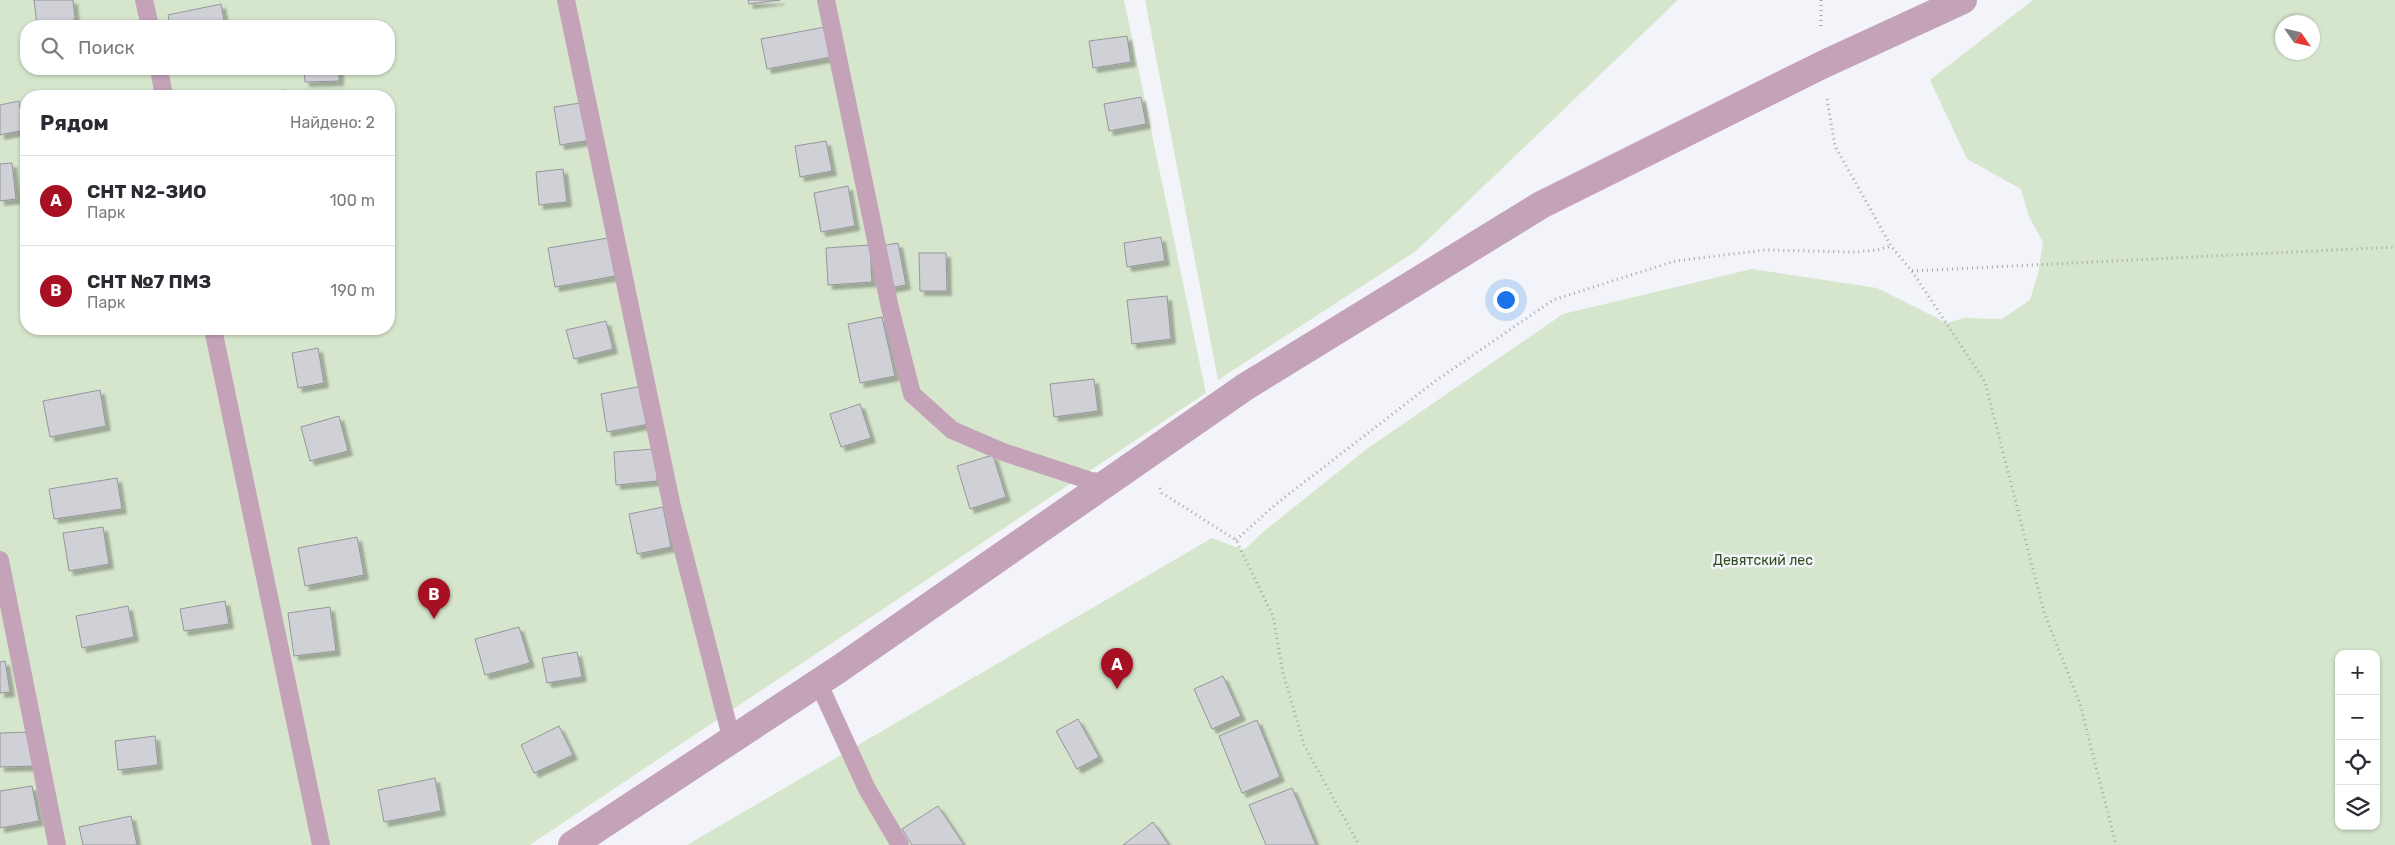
<!DOCTYPE html>
<html lang="ru">
<meta charset="utf-8">
<style>
body{margin:0;font-family:Rubik,sans-serif;background:#f2f2f3;color:#2b2b33}
.controls{position:absolute;right:15px;bottom:15px;display:grid;overflow:hidden;border-radius:10px;box-shadow:0 1px 4px #0004}
.controls button{width:45px;height:45px;display:grid;place-items:center;padding:0;border:0;border-bottom:1px solid #e1e1e2;background:#fff;color:#2b2b33;font:25px sans-serif}
.compass{position:absolute;left:2275px;top:15px;width:45px;height:45px;border-radius:50%;background:#fff;box-shadow:0 1px 4px #0004;rotate:124deg}
.you{position:absolute;left:1505px;top:299px;width:18px;height:18px;margin:-12px;border:4px solid #fff;border-radius:50%;background:#1a73e8;box-shadow:0 0 0 8px #1a73e833}
.badge{display:grid;place-items:center;width:32px;height:32px;border-radius:50%;background:#a71023;color:#fff;font-size:16px;font-weight:700}
.pin{position:absolute;translate:-50% -41px;filter:drop-shadow(0 1px 2px #0008)}
.pin::after{content:'';position:absolute;top:26px;width:18px;height:15px;background:inherit;clip-path:polygon(0 0,100% 0,50% 100%)}
.list{margin:0;padding:0;list-style:none}
h2{display:flex;justify-content:space-between;align-items:center;height:65px;margin:0;padding:0 20px;font-size:21px}
h2 small{font-size:16px;font-weight:400;color:#7c7c81}
.list li{display:grid;grid-template-columns:32px 1fr auto;gap:15px;align-items:center;box-sizing:border-box;height:90px;padding:0 20px;border-top:1px solid #e1e1e2}
.list b{display:block;font-size:19px;white-space:nowrap}
.list p{margin:0;font-size:16px;white-space:nowrap;color:#7c7c81}
.list em{font-size:16px;font-style:normal;color:#7c7c81}
.icon{flex:none;width:28px;height:28px;fill:none;stroke:currentColor;stroke-width:2;stroke-linecap:round;stroke-linejoin:round}
.map{position:relative;flex:none;width:2395px;height:845px;overflow:hidden}
.search{position:absolute;background:#fff;box-shadow:0 1px 4px #0004;left:20px;top:20px;width:375px;height:55px;display:flex;align-items:center;gap:12px;box-sizing:border-box;padding:0 18px;border-radius:20px;color:#7c7c81;font-size:19px}
.panel{position:absolute;background:#fff;box-shadow:0 1px 4px #0004;left:20px;top:90px;width:375px;height:245px;border-radius:20px}
.map>svg:first-child{display:block}
</style>
<div class="map">
<svg width="2395" height="845" viewBox="0 0 2395 845">
<defs>
<filter id="shadow"><feDropShadow dx="4.5" dy="4.5" stdDeviation="1" flood-color="#0004"/></filter>
</defs>
<rect width="100%" height="100%" fill="#f2f4f9"/>
<g fill="#d6e6cd" fill-rule="evenodd">
<path d="M0,0H1124L1206,393L530,845H0ZM26,26H389V69H26ZM26,96H389V329H26Z"/>
<polygon points="1145,0 1678,0 1416,251 1218,380"/>
<path d="M2033,0H2395V845H687L1212,538L1244,550L1263,532L1368,448L1563,314L1752,269L1877,288L1947,323L1964,318L2002,319L2030,300L2038,273L2043,242L2029,217L2021,189L1967,159L1930,80ZM2282,22H2312V52H2282ZM2339,654H2376V826H2339Z"/>
</g>
<g fill="#d0d1d6" stroke="#95969b" filter="url(#shadow)">
<polygon points="34,0 73,0 75,20 37,25"/>
<polygon points="748,0 780,0 749,4"/>
<polygon points="221,4 225,26 170,26 168,15"/>
<polygon points="825,27 831,57 767,69 761,39"/>
<polygon points="1127,36 1131,62 1093,68 1089,41"/>
<polygon points="304,69 339,69 339,81 305,82"/>
<polygon points="284,90 285,96 255,96 254,95"/>
<polygon points="1141,97 1146,124 1109,131 1104,104"/>
<polygon points="19,101 24,130 0,135 0,105"/>
<polygon points="587,102 592,140 560,145 554,107"/>
<polygon points="826,141 832,171 800,177 795,146"/>
<polygon points="12,163 16,199 0,201 0,164"/>
<polygon points="563,169 567,202 539,205 536,172"/>
<polygon points="848,186 855,226 821,232 814,193"/>
<polygon points="1161,237 1165,261 1127,267 1124,243"/>
<polygon points="608,238 615,276 555,287 548,248"/>
<polygon points="898,243 906,285 884,289 876,247"/>
<polygon points="870,245 872,282 828,285 826,248"/>
<polygon points="919,253 946,253 947,291 920,291"/>
<polygon points="1167,296 1171,339 1132,344 1127,300"/>
<polygon points="882,317 895,376 860,383 848,324"/>
<polygon points="606,321 613,349 574,359 566,330"/>
<polygon points="318,348 324,383 298,388 292,353"/>
<polygon points="1094,379 1098,411 1054,417 1050,384"/>
<polygon points="642,386 649,424 607,432 601,394"/>
<polygon points="100,390 106,426 50,437 43,401"/>
<polygon points="860,404 871,438 841,447 830,414"/>
<polygon points="339,416 348,451 310,461 301,427"/>
<polygon points="655,449 657,481 616,485 614,452"/>
<polygon points="993,455 1006,497 970,509 957,466"/>
<polygon points="117,478 122,509 54,519 49,489"/>
<polygon points="663,507 671,547 637,554 629,514"/>
<polygon points="103,527 109,564 69,571 63,533"/>
<polygon points="357,537 364,575 305,586 298,548"/>
<polygon points="225,601 229,624 184,631 180,609"/>
<polygon points="128,606 134,637 82,648 76,616"/>
<polygon points="330,607 336,651 294,656 288,613"/>
<polygon points="519,627 530,663 485,675 475,639"/>
<polygon points="577,652 582,677 547,683 542,658"/>
<polygon points="5,661 10,692 0,693 0,662"/>
<polygon points="1223,676 1241,716 1212,729 1194,689"/>
<polygon points="1078,719 1099,757 1077,769 1056,731"/>
<polygon points="1257,720 1280,777 1242,793 1219,736"/>
<polygon points="559,726 573,755 534,773 521,745"/>
<polygon points="32,732 33,766 0,767 0,733"/>
<polygon points="155,736 158,765 118,770 115,741"/>
<polygon points="435,778 441,811 384,822 378,790"/>
<polygon points="32,786 39,821 0,828 0,791"/>
<polygon points="1292,788 1316,845 1266,845 1249,805"/>
<polygon points="938,806 964,845 912,845 902,829"/>
<polygon points="131,816 137,845 83,845 79,827"/>
<polygon points="1153,822 1169,845 1123,845"/>
</g>
<g fill="none" stroke-linecap="round" stroke-linejoin="round">
<g stroke="#a4a6aa" stroke-width="3" stroke-dasharray="1 4" stroke-linecap="butt">
<polyline points="1821,0 1821,28"/>
<polyline points="1827,99 1835,146 1891,246 1912,271 1985,382 2044,612 2080,704 2116,845"/>
<polyline points="1912,271 2395,247"/>
<polyline points="1160,488 1162,493 1236,540 1273,616 1283,673 1304,745 1359,845"/>
<polyline points="1236,540 1276,504 1434,382 1553,300 1675,261 1765,250 1856,252 1877,250 1891,246"/>
</g>
<g stroke="#c4a3b9" stroke-width="18">
<polyline points="144,0 150,26"/>
<polyline points="566,0 672,507 732,741"/>
<polyline points="826,0 890,308 912,394 952,430 1003,452 1091,481 1109,483"/>
<polyline points="159,69 164,96"/>
<polyline points="213,329 321,845"/>
<polyline points="0,560 57,845"/>
<polyline points="818,682 867,789 900,845"/>
</g>
<polyline stroke="#c4a3b9" stroke-width="28" points="572,845 839,669 1245,387 1541,205 1822,65 1963,0"/>
</g>
<g text-anchor="middle" dominant-baseline="central" stroke-width="5" stroke-linejoin="round" paint-order="stroke">
<g font-size="14" fill="#304c1d" stroke="#f2f4f9">
<text x="1763" y="560">Девятский лес</text>
</g>
</g>
</svg>
<div class="controls">
<button>+</button>
<button>−</button>
<button><svg class="icon" aria-label="locate" viewBox="0 0 24 24"><circle cx="12" cy="12" r="6"/><path d="M12 2v4M12 18v4M2 12h4M18 12h4"/></svg></button>
<button><svg class="icon" aria-label="layers" viewBox="0 0 24 24"><path d="M12 4l9 5-9 5-9-5zM3 14l9 5 9-5"/></svg></button>
</div>
<svg class="compass" viewBox="-18 -18 36 36"><path d="M0-13l5 13h-10z" fill="#e53935"/><path d="M0 13l5-13h-10z" fill="#7c7c81"/></svg>
<div class="you"></div>
<div class="pin badge" style="left:1117px;top:689px">A</div>
<div class="pin badge" style="left:434px;top:619px">B</div>
<div class="search"><svg class="icon" aria-label="search" viewBox="0 0 24 24"><circle cx="10" cy="10" r="6"/><path d="M15 15l6 6"/></svg>Поиск</div>
<section class="panel">
<h2>Рядом<small>Найдено: 2</small></h2>
<ul class="list">
<li><span class="badge">A</span><div><b>СНТ N2-ЗИО</b><p>Парк</p></div><em>100 m</em></li>
<li><span class="badge">B</span><div><b>СНТ №7 ПМЗ</b><p>Парк</p></div><em>190 m</em></li>
</ul>
</section>
</div>
